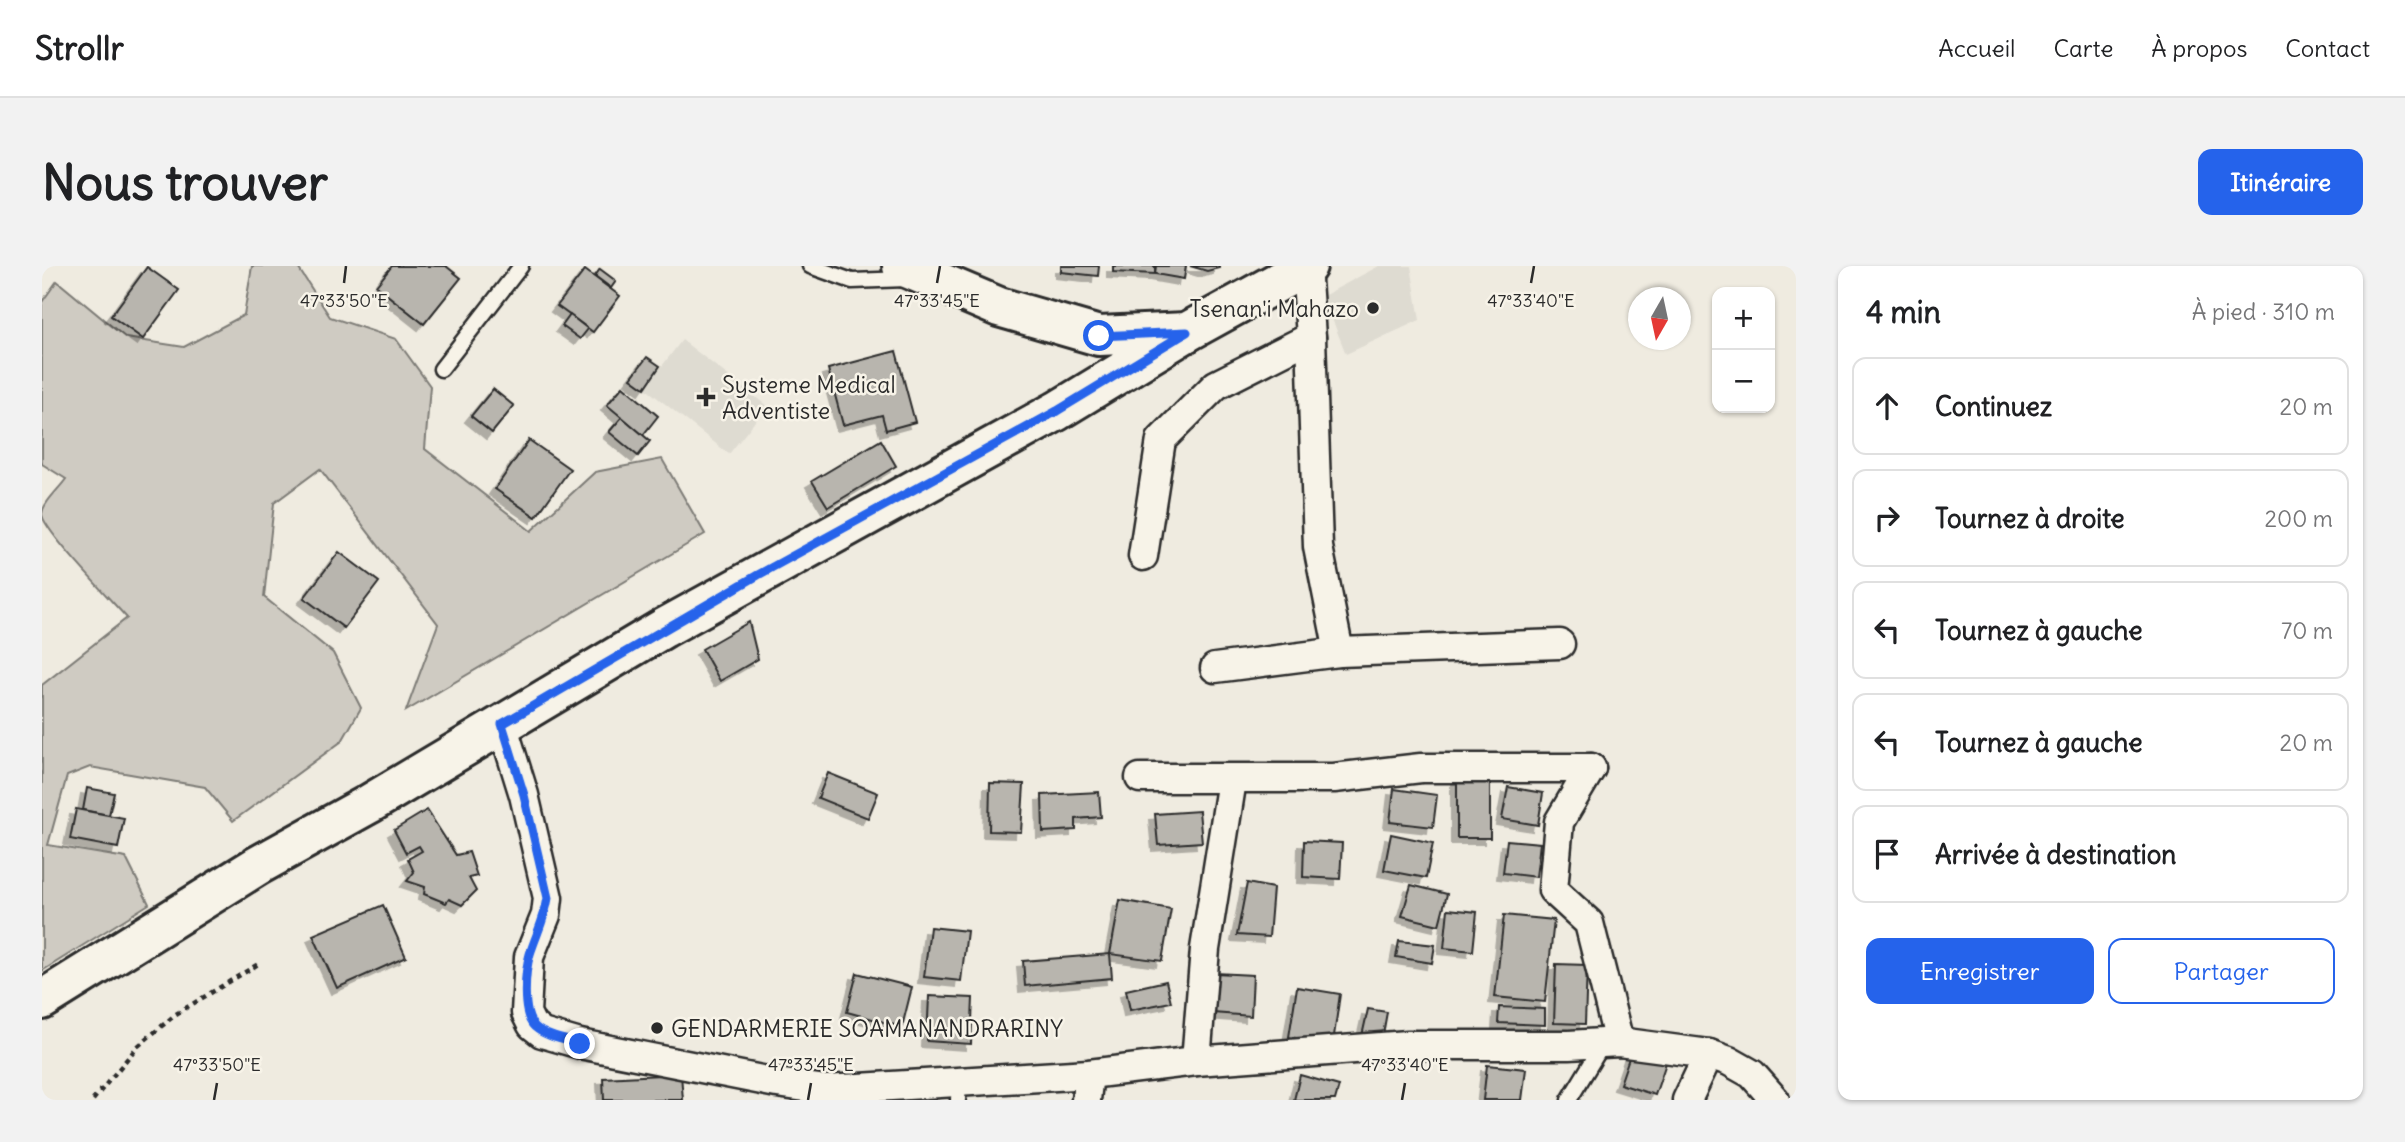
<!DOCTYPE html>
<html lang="fr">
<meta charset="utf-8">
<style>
body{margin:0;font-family:Delius,sans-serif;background:#f2f2f2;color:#202124}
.controls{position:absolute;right:21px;top:21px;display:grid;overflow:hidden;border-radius:14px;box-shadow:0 2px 5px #0004}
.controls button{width:63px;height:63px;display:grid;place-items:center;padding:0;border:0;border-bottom:2px solid #e0e0e0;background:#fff;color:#202124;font:35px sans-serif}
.compass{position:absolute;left:1586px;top:21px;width:63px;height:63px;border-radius:50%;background:#fff;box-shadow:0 2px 5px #0004;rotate:189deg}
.stop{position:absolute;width:21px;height:21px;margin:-16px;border:5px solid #2563eb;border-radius:50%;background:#fff}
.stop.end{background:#2563eb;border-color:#fff;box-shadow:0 2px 7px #0008}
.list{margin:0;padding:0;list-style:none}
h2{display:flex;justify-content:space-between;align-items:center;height:91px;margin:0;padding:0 28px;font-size:30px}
h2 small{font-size:23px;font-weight:400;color:#757577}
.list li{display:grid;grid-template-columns:46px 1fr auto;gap:21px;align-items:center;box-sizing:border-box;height:98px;margin:0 14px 14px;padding:0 14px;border:2px solid #e0e0e0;border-radius:14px}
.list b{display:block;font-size:26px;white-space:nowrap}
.list em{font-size:23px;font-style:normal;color:#757577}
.actions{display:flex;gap:14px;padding:21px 28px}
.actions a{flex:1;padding:16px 0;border:2px solid #2563eb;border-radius:14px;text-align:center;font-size:24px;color:#2563eb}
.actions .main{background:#2563eb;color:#fff}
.icon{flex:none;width:38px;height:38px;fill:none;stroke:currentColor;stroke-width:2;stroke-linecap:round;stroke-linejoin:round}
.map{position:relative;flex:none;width:1754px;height:834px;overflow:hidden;border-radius:14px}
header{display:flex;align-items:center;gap:42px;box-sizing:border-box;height:98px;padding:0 35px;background:#fff;border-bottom:2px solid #e0e0e0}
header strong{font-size:33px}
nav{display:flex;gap:38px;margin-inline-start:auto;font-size:24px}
.intro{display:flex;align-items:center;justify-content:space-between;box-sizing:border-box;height:168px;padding:0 42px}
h1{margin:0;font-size:49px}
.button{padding:18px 32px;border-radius:14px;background:#2563eb;color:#fff;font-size:24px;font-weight:700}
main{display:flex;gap:42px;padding:0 42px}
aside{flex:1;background:#fff;border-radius:14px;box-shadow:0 2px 5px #0004}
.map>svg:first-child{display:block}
</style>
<header>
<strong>Strollr</strong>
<nav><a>Accueil</a><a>Carte</a><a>À propos</a><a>Contact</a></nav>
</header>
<div class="intro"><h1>Nous trouver</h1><a class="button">Itinéraire</a></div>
<main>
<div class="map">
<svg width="1754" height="834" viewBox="0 0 1754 834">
<defs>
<filter id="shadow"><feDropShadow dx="-6" dy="6" stdDeviation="0" flood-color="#0004"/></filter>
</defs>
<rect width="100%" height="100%" fill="#efebe0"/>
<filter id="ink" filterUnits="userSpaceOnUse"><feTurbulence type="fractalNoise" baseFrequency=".0143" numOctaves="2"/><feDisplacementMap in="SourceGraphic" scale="14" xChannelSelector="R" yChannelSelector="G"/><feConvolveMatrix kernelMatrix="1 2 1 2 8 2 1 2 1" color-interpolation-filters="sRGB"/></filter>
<g filter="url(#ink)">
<g fill="#dedbd1">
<polygon points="1337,0 1369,0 1378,54 1304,88 1281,30"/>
<polygon points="640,74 725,140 687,188 603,122"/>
</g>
<path fill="#cfcbc2" stroke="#7d7b76" stroke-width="2" d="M210,0H255L288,51L354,73L388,120L383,183L489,265L553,206L620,193L663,268L364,445L396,358L278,203L232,237L222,331L291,387L319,442L300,475L191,555L163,521L48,501L25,510L6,579L84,592L107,638L0,705V419L85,352C72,337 0,263 0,248C1,237 17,223 24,213L0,198V36L15,15L84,72L142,81L202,49Z"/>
<g fill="#b8b5ae" stroke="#2b2b2b" stroke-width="2" filter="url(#shadow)">
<polygon points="350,0 404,0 419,12 382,58 334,20"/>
<polygon points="1019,0 1057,0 1056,10 1019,6"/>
<polygon points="1071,0 1113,0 1113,8 1071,6"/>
<polygon points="1114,0 1144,0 1142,13 1113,8"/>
<polygon points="1148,0 1177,0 1177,2 1165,5"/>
<polygon points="105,1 137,24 101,73 69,50"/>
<polygon points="558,3 574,15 569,22 553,10"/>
<polygon points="543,4 578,30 551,66 515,40"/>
<polygon points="528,49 546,63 538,73 520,60"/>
<polygon points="854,85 873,156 844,164 840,149 801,159 786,103"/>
<polygon points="605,91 618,100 603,122 589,112"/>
<polygon points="581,120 616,150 601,169 565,139"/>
<polygon points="451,123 472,140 450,167 429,150"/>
<polygon points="580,151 608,175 596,190 567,166"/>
<polygon points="487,174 528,203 494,251 453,223"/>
<polygon points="839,174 854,200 786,241 770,215"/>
<polygon points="297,286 337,316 302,362 262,332"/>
<polygon points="707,356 716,393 678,415 660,383"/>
<polygon points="786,507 836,527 826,552 776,532"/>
<polygon points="1415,510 1448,511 1448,572 1415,572"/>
<polygon points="948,517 982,518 979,566 947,565"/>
<polygon points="1466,521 1501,527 1496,559 1460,553"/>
<polygon points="45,522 72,527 67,549 41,544"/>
<polygon points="1352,523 1395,529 1391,561 1348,556"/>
<polygon points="1057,526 1059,551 1034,553 1034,564 1001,566 1000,529"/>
<polygon points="34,543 82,552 76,582 28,573"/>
<polygon points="385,544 414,589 427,586 435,610 427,612 434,625 420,639 407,633 404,637 382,628 383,621 365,615 372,606 366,593 380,585 377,580 364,587 352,564"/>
<polygon points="1157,545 1160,576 1116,579 1113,548"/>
<polygon points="1349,568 1391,577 1384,612 1342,604"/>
<polygon points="1465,574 1498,577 1494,611 1461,607"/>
<polygon points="1262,575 1300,577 1298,613 1261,611"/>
<polygon points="1205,617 1231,622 1227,671 1195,669"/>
<polygon points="1369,619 1405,628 1397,659 1360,650"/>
<polygon points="1078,634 1129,643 1120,695 1068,688"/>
<polygon points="341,639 364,691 295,722 271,669"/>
<polygon points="1406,643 1435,646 1431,685 1402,682"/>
<polygon points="1462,649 1512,654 1503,736 1453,731"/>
<polygon points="888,661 925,665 919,715 882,711"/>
<polygon points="1357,675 1393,679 1390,697 1354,691"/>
<polygon points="1068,688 1070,712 983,720 981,695"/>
<polygon points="1514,698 1545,699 1543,758 1512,757"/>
<polygon points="815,707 870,721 860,761 805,746"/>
<polygon points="1173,707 1211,709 1209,750 1171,747"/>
<polygon points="1124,715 1129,736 1088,744 1084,724"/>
<polygon points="1255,721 1298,728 1291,777 1247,771"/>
<polygon points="887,730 931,732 929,778 885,775"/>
<polygon points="1457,741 1503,743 1503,759 1456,757"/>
<polygon points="1326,743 1345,746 1340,774 1320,770"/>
<polygon points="1589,786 1624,797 1613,829 1578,818"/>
<polygon points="1445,799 1484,803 1480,834 1441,834"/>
<polygon points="639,808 641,834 562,834 561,812"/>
<polygon points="1258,809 1297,820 1293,834 1252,834"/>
</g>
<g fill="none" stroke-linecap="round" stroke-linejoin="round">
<defs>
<g id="lane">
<polyline points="768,0 810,15 864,13"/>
<polyline points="399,103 479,0"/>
<polyline points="916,834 917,816"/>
<polyline points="1527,834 1561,778"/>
</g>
<g id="street">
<polyline points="1264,0 1269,71"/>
<polyline points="1101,290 1119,174 1174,119 1269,71 1276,281 1297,386"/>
<polyline points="1173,402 1297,386 1518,378"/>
<polyline points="460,458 482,529 506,632 504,649 487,691 484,747 490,759 500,767 538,778 735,817 784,824 1047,808 1154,795 1366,779 1527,779 1577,776 1667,788 1687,795 1710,808 1733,834"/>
<polyline points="1549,502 1517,556 1511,624 1547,657 1577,776"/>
<polyline points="1098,512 1292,512 1379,502 1549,502"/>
<polyline points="1154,795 1163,683 1190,514"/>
<polyline points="1044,834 1047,808"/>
<polyline points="1645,834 1667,788"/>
</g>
<polyline id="secondary" points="0,734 215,600 327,538 622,362 1015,145 1145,66"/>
<polyline id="primary" points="860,0 957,41 1057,70 1145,66 1265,0"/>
</defs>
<use href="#lane" stroke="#2b2b2b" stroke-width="19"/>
<use href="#street" stroke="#2b2b2b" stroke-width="33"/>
<use href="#secondary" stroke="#2b2b2b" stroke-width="44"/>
<use href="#primary" stroke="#2b2b2b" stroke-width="44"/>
<polyline stroke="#2b2b2b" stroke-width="4.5" stroke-dasharray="5 5" stroke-linecap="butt" points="51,834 95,781 134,748 218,697"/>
<use href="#lane" stroke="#f7f3e8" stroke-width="14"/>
<use href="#street" stroke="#f7f3e8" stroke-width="28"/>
<use href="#secondary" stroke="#f7f3e8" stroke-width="38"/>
<use href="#primary" stroke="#f7f3e8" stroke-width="38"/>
</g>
</g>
<g fill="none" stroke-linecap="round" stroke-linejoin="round" filter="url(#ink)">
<path stroke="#2563eb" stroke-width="9" d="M538,778C524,774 504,771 493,761C479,749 483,705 488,688C494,669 503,652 506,632L482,529L460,458L716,309L1015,145L1145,66L1057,70"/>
</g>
<path fill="none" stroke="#2b2b2b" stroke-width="2.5" d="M302,17L304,0M895,17L898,0M1489,17L1492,0M172,834L175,817M766,834L769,817M1360,834L1363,817"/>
<g fill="#2b2b2b" stroke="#f7f3e8" stroke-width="2.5">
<circle cx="1331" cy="42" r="7"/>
<path d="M660.5 120.5h7v7h7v7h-7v7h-7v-7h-7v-7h7z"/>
<circle cx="615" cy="762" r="7"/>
</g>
<g text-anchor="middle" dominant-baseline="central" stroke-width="5" stroke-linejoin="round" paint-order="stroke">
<g font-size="23" fill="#2b2b2b" stroke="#f7f3e8" text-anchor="start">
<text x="1317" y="42" text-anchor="end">Tsenan'i Mahazo</text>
<text x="680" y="118">Systeme Medical<tspan x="680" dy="26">Adventiste</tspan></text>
<text x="629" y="762">GENDARMERIE SOAMANANDRARINY</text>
</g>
</g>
<g font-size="18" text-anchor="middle" fill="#2b2b2b" stroke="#f7f3e8" stroke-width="5" stroke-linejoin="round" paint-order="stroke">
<text x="302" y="41">47°33'50"E</text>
<text x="895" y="41">47°33'45"E</text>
<text x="1489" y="41">47°33'40"E</text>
<text x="175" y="805">47°33'50"E</text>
<text x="769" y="805">47°33'45"E</text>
<text x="1363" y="805">47°33'40"E</text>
</g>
</svg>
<div class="controls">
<button>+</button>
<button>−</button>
</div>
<svg class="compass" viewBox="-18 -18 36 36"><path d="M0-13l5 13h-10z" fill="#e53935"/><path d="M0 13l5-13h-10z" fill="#757577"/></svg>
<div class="stop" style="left:1057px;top:70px"></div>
<div class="stop end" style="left:538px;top:778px"></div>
</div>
<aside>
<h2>4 min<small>À pied · 310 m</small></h2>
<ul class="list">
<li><svg class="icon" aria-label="ahead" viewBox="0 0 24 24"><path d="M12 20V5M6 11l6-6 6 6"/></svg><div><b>Continuez</b></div><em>20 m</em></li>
<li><svg class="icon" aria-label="right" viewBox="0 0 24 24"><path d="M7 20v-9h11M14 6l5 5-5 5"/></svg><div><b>Tournez à droite</b></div><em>200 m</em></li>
<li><svg class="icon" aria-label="left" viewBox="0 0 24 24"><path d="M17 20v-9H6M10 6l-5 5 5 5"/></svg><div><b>Tournez à gauche</b></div><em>70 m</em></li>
<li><svg class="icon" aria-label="left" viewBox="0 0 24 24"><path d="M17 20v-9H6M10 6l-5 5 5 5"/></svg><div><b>Tournez à gauche</b></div><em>20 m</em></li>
<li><svg class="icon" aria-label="arrive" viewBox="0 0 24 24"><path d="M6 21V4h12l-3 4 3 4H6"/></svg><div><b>Arrivée à destination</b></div></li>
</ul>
<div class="actions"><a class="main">Enregistrer</a><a>Partager</a></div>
</aside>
</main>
